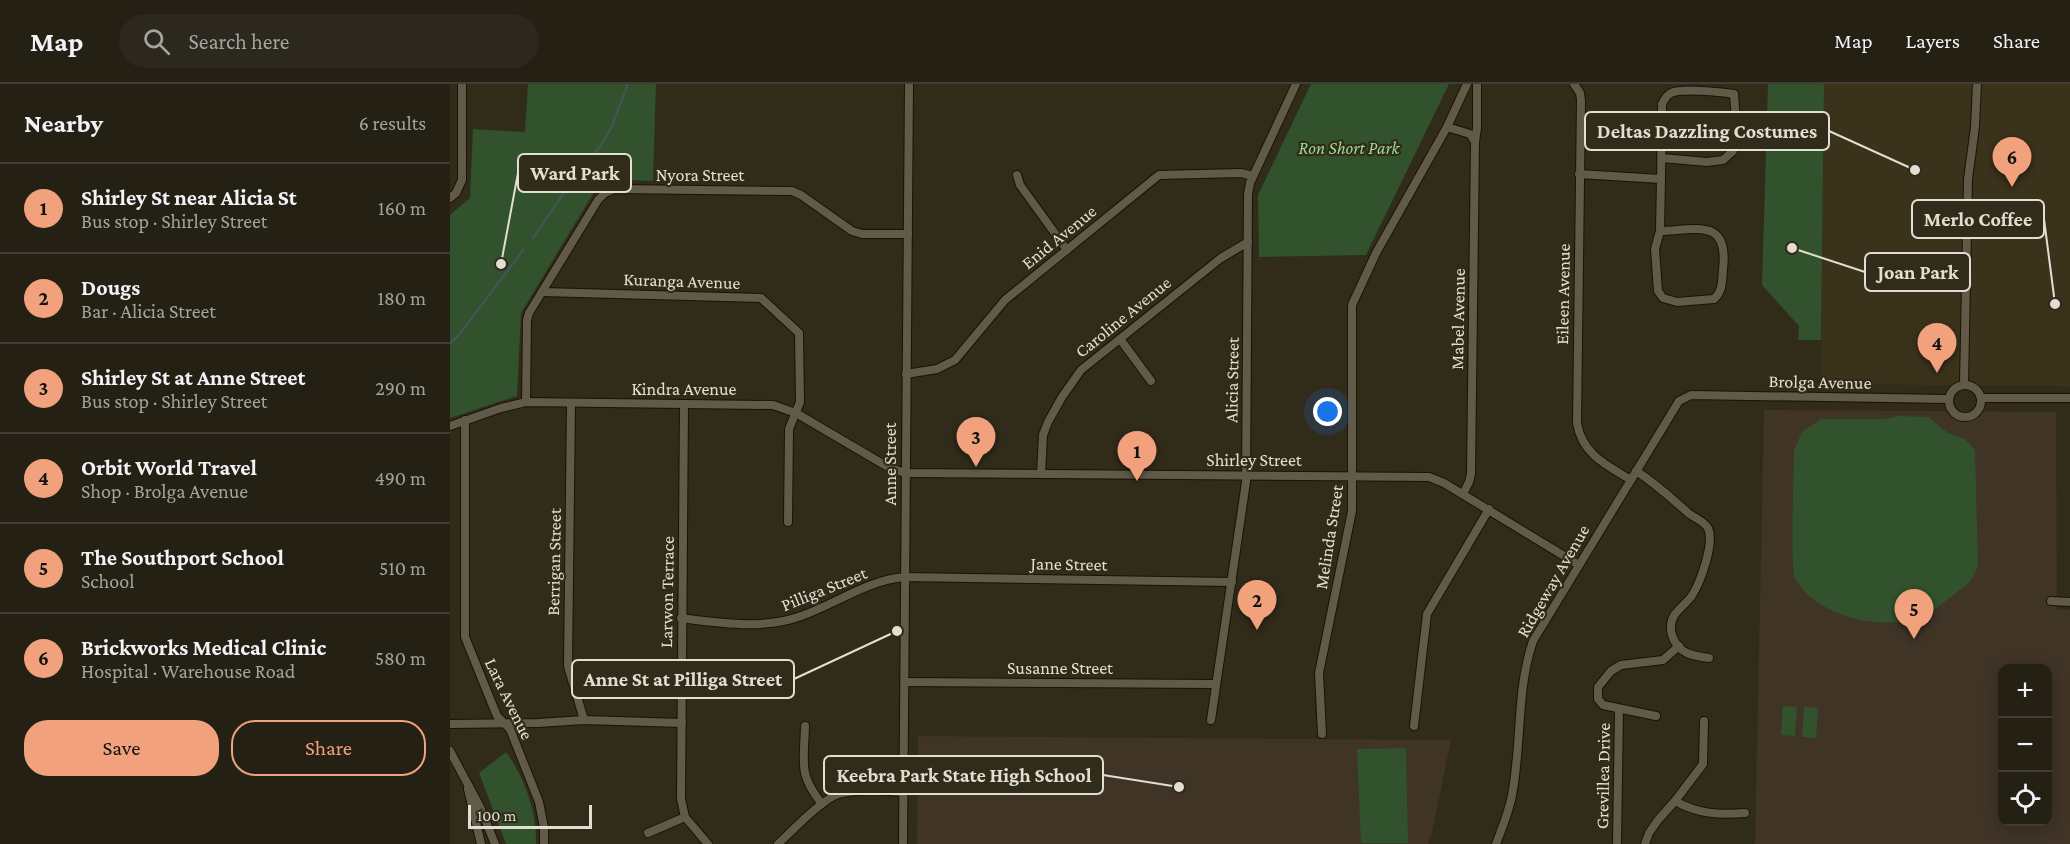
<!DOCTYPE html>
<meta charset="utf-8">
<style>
body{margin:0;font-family:"Crimson Pro",serif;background:#2d281d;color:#f1f3f6}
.controls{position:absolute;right:18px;bottom:18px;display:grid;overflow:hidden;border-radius:12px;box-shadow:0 3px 15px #0003}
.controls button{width:54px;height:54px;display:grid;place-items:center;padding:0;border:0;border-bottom:2px solid #423e34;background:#252014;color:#f1f3f6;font:30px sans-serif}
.scale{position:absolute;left:18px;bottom:15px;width:124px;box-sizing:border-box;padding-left:6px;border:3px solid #e2ded3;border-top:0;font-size:16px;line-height:21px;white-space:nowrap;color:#e2ded3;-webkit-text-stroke:4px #312b1a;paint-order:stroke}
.you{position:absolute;left:878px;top:328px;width:21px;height:21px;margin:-15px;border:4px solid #fff;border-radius:50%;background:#1a73e8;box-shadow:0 0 0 9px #1a73e833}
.badge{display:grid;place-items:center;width:39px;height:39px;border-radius:50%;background:#f1a17b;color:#111;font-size:20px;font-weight:700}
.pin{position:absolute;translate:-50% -50px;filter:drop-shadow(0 2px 3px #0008)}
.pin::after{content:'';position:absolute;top:32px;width:21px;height:18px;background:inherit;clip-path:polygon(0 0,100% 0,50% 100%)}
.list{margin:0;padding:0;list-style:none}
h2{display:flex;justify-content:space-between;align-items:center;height:78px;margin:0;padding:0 24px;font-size:26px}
h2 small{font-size:20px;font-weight:400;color:#a3a3a0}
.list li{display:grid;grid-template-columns:39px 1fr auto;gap:18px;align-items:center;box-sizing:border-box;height:90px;padding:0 24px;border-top:2px solid #423e34}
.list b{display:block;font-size:22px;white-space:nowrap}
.list p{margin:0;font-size:20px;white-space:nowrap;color:#a3a3a0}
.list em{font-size:20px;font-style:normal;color:#a3a3a0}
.actions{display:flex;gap:12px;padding:18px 24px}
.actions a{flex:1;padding:14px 0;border:2px solid #f1a17b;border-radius:24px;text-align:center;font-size:21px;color:#f1a17b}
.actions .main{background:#f1a17b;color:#111}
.icon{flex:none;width:33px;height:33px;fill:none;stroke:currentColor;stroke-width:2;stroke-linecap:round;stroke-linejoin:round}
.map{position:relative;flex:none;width:1620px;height:760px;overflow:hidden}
header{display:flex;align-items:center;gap:36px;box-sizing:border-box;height:84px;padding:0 30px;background:#252014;border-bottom:2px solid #423e34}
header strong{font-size:28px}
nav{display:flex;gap:33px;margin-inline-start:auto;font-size:21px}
.search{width:420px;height:54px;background:#2d281d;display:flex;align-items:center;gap:15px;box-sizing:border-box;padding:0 21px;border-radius:33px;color:#a3a3a0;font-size:22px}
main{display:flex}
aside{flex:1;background:#252014}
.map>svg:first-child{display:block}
</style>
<header>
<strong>Map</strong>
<div class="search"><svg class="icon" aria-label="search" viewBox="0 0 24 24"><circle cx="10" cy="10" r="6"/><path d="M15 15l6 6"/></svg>Search here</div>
<nav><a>Map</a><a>Layers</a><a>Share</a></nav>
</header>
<main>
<aside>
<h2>Nearby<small>6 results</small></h2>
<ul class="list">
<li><span class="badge">1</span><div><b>Shirley St near Alicia St</b><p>Bus stop · Shirley Street</p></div><em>160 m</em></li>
<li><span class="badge">2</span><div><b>Dougs</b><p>Bar · Alicia Street</p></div><em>180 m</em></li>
<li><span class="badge">3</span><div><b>Shirley St at Anne Street</b><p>Bus stop · Shirley Street</p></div><em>290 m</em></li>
<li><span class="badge">4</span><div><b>Orbit World Travel</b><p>Shop · Brolga Avenue</p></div><em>490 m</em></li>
<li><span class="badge">5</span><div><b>The Southport School</b><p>School</p></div><em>510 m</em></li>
<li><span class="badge">6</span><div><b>Brickworks Medical Clinic</b><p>Hospital · Warehouse Road</p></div><em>580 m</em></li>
</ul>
<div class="actions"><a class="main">Save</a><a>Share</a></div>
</aside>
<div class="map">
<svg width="1620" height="760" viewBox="0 0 1620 760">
<rect width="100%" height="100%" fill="#312b1a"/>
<polygon fill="#3b321b" points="1374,0 1620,0 1620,302 1371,300"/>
<g fill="#3f3426" fill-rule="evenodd">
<path d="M1314,326L1606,328L1607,525L1620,526V760H1305ZM1552,584H1598V738H1552Z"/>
<polygon points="468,652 1001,656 982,749 978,760 467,760"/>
</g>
<g fill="#31522c">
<polygon points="78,0 206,0 203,97 152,95 71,229 67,312 0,334 0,131 20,114 23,45 75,48"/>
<polygon points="861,0 999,0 916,171 809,173 808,111"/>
<polygon points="1318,0 1374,0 1371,256 1348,256 1349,242 1312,201"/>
<path d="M1448,332L1478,333L1498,349L1515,355L1525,366L1528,482C1521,500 1517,500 1502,512C1491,520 1481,530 1468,534C1427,547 1366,532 1345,494C1340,485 1344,384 1344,366L1352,348L1371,335H1436Z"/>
<polygon points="1333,622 1347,623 1345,652 1331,651"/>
<polygon points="1354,623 1368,624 1366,654 1352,653"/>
<polygon points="956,664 958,759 911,759 907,665"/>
<path d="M56,668C75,694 87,728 86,760H56L29,689Z"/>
</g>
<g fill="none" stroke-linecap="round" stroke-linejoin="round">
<g stroke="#46555a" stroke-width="2">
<polyline points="83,154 129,87 151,61 161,44 178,0"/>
<polyline points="0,260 9,251 74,165"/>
</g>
<defs>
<g id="minor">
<path d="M1124,0L1130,9L1131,16L1127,339C1132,370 1156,381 1181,396"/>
<polyline points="997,43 1020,50 1025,58"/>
<path d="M1129,90L1211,95L1210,147L1205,165L1208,207L1213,214L1227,218L1264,215C1273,207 1272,197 1273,185C1279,134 1247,146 1210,147"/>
<polyline points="567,91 570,101 617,166"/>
<path d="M1211,95L1212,20C1214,16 1217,11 1221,9C1231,4 1271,8 1284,10L1286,37L1283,67L1273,76L1257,78L1212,74"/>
<polyline points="0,114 6,109 12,96 12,0"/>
<polyline points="92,208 311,214 349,249 350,318 339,345 338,438"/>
<polyline points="670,255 701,297"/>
<polyline points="456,290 487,285 505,276 555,216 709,91 791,89 803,92"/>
<polyline points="1514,300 1518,95 1525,43 1527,0"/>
<circle cx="1515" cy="317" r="16"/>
<polyline points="1531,314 1620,314"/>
<polyline points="76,318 77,236 79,229 148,116 155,109 164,105 342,107 351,111 402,147 412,150 458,150"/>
<polyline points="121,319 118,582 134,636"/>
<polyline points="234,320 231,715 235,733 258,760"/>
<polyline points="15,336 15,553 47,632 60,645 89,718 94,744 94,760"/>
<polyline points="0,342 51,324 76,318 323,321 346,329 438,383 455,389 979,393 994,399 1129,481"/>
<path d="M1186,387C1205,399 1220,413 1236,427C1243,434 1253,436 1258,444C1265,459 1250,500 1241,513C1236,519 1230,524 1225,530C1216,544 1223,562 1237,569C1244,572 1252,573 1259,574"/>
<polyline points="591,390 593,351 598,338 612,313 631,286 771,174 798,158"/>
<polyline points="1013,410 1019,398 1021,390 1025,58 1027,44 1027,0"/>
<polyline points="1601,517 1620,518"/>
<path d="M231,534C270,539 314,546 351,532C386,520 417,496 455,493L782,498"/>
<polyline points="455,598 765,600"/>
<polyline points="1206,632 1153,621 1148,615 1148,603 1161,587 1171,581 1213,576 1229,562"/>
<polyline points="761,636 796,398 798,110 800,99 846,0"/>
<polyline points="0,640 88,639 134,636 232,639"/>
<path d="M355,642C354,679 348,690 372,720"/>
<polyline points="964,642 977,530 1039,425"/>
<polyline points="872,650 869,589 902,427 902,221 926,169 997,43 1017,0"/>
<polyline points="0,667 30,723 45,760"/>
<polyline points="18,705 31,760"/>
<path d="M1225,717C1248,730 1269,731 1295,729"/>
<polyline points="198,749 235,733"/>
<path d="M328,760C342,747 372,715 389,710C409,704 433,707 454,708"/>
<polyline points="453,760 459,0"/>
<path d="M1046,760C1052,744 1059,728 1062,711C1072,660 1066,607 1083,557L1229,317L1241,311L1498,315"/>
<polyline points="1167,760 1169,625"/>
<polyline points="1195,760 1199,749 1208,736 1225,717 1253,680 1254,637"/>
</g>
</defs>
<use href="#minor" stroke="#191304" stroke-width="10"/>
<use href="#minor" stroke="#615a48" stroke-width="8"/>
</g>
<g text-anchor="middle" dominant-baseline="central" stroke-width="4.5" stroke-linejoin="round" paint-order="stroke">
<g font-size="18" font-style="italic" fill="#9adb8e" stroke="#312b1a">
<text x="899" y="64">Ron Short Park</text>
</g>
<g font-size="18" fill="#e2ded3" stroke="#312b1a">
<text x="250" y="91">Nyora Street</text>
<text transform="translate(609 153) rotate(-39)">Enid Avenue</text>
<text transform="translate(232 197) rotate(2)">Kuranga Avenue</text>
<text transform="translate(1113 210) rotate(-89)">Eileen Avenue</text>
<text transform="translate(673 233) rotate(-39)">Caroline Avenue</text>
<text transform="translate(1008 235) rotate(-89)">Mabel Avenue</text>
<text transform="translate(782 296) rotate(-89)">Alicia Street</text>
<text transform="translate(1370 298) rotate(1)">Brolga Avenue</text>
<text x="234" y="305">Kindra Avenue</text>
<text x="804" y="376">Shirley Street</text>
<text transform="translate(440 380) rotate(-90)">Anne Street</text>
<text transform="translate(879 453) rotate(-81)">Melinda Street</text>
<text transform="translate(104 478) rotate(-89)">Berrigan Street</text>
<text transform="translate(619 480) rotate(1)">Jane Street</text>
<text transform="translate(1103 497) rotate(-60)">Ridgeway Avenue</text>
<text transform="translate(374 505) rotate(-22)">Pilliga Street</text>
<text transform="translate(217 508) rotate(-89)">Larwon Terrace</text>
<text x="610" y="584">Susanne Street</text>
<text transform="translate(59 615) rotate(64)">Lara Avenue</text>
<text transform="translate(1153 692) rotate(-89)">Grevillea Drive</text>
</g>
</g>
<path fill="none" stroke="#e2ded3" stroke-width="2" d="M1465 86L1379 47M51 180L68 89M1605 220L1594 135M1342 164L1415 188M447 547L344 595M729 703L653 691"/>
<g fill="#e2ded3" stroke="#312b1a" stroke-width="2">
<circle cx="1465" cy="86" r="6"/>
<circle cx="51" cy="180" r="6"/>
<circle cx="1605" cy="220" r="6"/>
<circle cx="1342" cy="164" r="6"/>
<circle cx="447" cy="547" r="6"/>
<circle cx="729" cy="703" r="6"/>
</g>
<g fill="#312b1a" stroke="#e2ded3" stroke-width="2">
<rect x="1135" y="28" width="244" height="38" rx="6"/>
<rect x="68" y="70" width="113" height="38" rx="6"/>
<rect x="1462" y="116" width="132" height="38" rx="6"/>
<rect x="1415" y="169" width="105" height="38" rx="6"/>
<rect x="122" y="576" width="222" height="38" rx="6"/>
<rect x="374" y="672" width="279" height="38" rx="6"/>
</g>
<g font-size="20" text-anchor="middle" font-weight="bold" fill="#e2ded3">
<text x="1257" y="54">Deltas Dazzling Costumes</text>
<text x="125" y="96">Ward Park</text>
<text x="1528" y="142">Merlo Coffee</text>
<text x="1468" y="195">Joan Park</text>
<text x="233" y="602">Anne St at Pilliga Street</text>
<text x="514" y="698">Keebra Park State High School</text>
</g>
</svg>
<div class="controls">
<button>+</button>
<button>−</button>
<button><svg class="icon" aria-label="locate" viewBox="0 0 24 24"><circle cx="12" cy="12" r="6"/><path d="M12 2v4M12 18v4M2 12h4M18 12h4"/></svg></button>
</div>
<div class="scale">100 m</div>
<div class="you"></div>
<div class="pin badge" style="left:687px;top:397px">1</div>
<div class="pin badge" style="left:807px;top:546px">2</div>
<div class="pin badge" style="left:526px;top:383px">3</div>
<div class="pin badge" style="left:1487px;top:289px">4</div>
<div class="pin badge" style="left:1464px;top:555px">5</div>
<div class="pin badge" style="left:1562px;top:103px">6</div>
</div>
</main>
